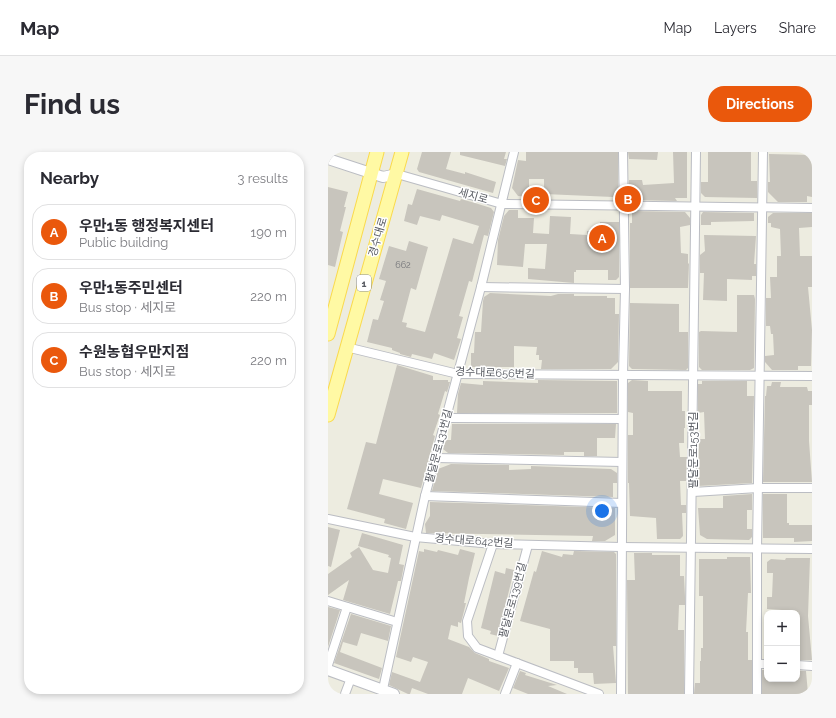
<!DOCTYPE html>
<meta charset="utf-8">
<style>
body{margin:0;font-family:Raleway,"Noto Sans KR",sans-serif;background:#f7f7f7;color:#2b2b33}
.controls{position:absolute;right:12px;bottom:12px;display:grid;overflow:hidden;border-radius:8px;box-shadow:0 2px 6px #0003}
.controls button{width:36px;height:36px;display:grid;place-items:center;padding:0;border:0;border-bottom:1px solid #e1e1e2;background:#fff;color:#2b2b33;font:20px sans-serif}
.you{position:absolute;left:274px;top:359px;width:14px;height:14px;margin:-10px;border:3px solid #fff;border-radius:50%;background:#1a73e8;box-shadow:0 0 0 6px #1a73e833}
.badge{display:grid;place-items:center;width:26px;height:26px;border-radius:50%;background:#ea580c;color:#fff;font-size:13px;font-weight:700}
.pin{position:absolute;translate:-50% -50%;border:2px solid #fff;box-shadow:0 1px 4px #0006}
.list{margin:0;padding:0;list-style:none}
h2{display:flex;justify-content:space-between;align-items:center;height:52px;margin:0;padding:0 16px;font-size:17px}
h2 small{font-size:13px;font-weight:400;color:#7c7c81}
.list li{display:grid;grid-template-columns:26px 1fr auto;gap:12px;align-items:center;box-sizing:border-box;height:56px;margin:0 8px 8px;padding:0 8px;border:1px solid #e1e1e2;border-radius:16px}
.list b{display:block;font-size:15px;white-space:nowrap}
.list p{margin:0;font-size:13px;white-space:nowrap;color:#7c7c81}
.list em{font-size:13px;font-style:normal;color:#7c7c81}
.map{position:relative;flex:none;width:484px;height:542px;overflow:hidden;border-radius:16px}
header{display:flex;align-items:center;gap:24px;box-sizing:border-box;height:56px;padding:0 20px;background:#fff;border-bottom:1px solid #e1e1e2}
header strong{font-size:19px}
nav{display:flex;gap:22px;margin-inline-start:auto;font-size:14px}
.intro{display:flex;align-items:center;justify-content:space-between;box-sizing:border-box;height:96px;padding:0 24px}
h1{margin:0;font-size:28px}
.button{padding:10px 18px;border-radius:16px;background:#ea580c;color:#fff;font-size:14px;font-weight:700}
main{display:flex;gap:24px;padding:0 24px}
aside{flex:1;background:#fff;border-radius:16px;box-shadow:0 2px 6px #0003}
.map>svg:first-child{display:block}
</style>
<header>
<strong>Map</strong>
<nav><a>Map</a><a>Layers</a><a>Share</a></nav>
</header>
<div class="intro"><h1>Find us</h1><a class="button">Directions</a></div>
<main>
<aside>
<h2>Nearby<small>3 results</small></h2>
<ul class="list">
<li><span class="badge">A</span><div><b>우만1동 행정복지센터</b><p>Public building</p></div><em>190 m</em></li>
<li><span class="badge">B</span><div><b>우만1동주민센터</b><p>Bus stop · 세지로</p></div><em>220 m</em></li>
<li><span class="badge">C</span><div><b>수원농협우만지점</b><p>Bus stop · 세지로</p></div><em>220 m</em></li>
</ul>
</aside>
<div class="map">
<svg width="484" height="542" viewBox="0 0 484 542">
<rect width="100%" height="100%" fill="#edece0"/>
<g fill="#c8c5bd">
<polygon points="94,0 123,0 118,17 137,22 137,20 168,30 165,41 91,20 89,17"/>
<polygon points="132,0 178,0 176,7 179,7 177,14 132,3"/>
<polygon points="198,0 290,0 290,40 285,45 216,42 216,27 201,27 201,45 190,44 184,36 190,8 198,9"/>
<polygon points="300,0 330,0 329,8 301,7"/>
<polygon points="345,0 359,0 359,46 347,46 349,49 306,48 301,43 301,28 314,28 315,33 346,31"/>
<polygon points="380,0 423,0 423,29 429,29 429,46 377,45 373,41 373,30 380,30"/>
<polygon points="441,2 484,3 484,45 479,44 479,50 450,50 440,40 440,30 442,30"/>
<polygon points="0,35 20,40 16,55 18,55 12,79 15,80 7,115 0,113"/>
<polygon points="89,37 132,49 133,47 147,51 163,56 166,60 160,84 156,83 144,130 141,129 131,164 135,165 129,186 133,187 126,208 106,201 104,207 84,202 83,205 72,202 72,201 64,198 64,196 39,190 45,167 50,168 56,149 52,148 58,129 51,127 61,94 78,99 81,89 100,95 88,138 83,136 74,170 79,171 78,175 97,180 125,86 145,92 151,74 114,63 112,69 92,64 89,73 76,69 80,52 84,53"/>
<polygon points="181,58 190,58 190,66 206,66 205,81 221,82 222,64 243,65 242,82 259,83 259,79 272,79 272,70 291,70 291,125 288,128 280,128 280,118 248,118 248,120 246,120 246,131 200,127 200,116 217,117 219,92 197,92 195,115 169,113 170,88 176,64"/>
<polygon points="304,59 357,60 362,66 362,73 352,75 353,101 360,102 360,112 361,111 360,136 302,136 302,71 304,71"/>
<polygon points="375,60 426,61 426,69 383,70 383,73 373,73 373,63"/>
<polygon points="445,61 484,61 484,75 471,76 472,104 484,104 484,135 480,135 484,178 483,214 470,214 470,218 444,218 437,210 437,204 446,203 445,182 443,182 442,174 438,174 438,146 443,146 442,125 449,125 449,104 453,104 452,77 443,75 443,71 440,71 440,65"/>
<polygon points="376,83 428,84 426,112 428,112 428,124 424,124 424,128 399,127 399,149 375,148 376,121 372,121 372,103 377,99"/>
<polygon points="162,141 223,144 230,142 246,142 246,144 279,144 279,146 287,146 287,162 291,162 290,210 283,217 213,217 214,208 211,208 211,203 208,203 209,195 186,194 186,215 143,215 143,201 146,201 147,180 153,180 155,149 156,145"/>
<polygon points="409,143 426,143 427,147 426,216 422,218 374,218 371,215 371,180 373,179 409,180"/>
<polygon points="302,151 351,152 351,180 360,180 360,216 358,218 304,217 301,214"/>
<polygon points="69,213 105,224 105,228 120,228 120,230 122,230 119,240 117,239 110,262 112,263 105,283 107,284 93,336 55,327 51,342 85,351 78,377 56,371 57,367 19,357 38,290 48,292"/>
<polygon points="210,228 289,229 289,261 129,261 130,242 133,231 155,233 155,229 210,231"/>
<polygon points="304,228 320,229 320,239 354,239 354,259 357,259 357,276 356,276 356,291 351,291 352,305 359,305 358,329 352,329 353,353 358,353 358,361 354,361 355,384 352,387 329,387 328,366 302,364 301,331 300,331 300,283 305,283 305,261 300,260 300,231"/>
<polygon points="374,229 419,229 419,244 426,244 424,331 370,334 371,287 377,287 376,260 370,261 370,232 374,232"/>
<polygon points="444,230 453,230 452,235 479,235 480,239 484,239 484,253 481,253 481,289 484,330 435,330 437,244 438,244 439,234 443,234"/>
<polygon points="124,272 288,272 287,286 269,286 269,304 256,304 256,300 236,300 236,303 120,301 115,297 118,288 123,288"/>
<polygon points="123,312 181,313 181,318 203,317 203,314 283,317 289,321 289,331 285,331 285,345 104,339 110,317"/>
<polygon points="424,342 424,358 419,358 419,377 424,377 424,385 421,388 379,387 372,383 370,356 395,356 395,344"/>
<polygon points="435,342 459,342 459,371 461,371 461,373 484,373 484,389 466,390 466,386 435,386"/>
<polygon points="102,350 287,356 287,383 277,389 264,389 265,384 98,381 97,372 102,364"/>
<polygon points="0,375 12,378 3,415 0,414"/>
<polygon points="34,381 75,393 71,412 76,413 73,429 70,429 62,462 15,448 21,428 0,443 0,422 24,405 22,401 31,395 45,418 60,421 63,406 60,405 61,403 30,394"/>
<polygon points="96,397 109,400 110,398 130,403 132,397 147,401 141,426 136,451 138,451 133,471 130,470 130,475 123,473 120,487 141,495 147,501 161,507 161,509 181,516 171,539 140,526 134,542 100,542 84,536 82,542 80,542 61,533 64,520 92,530 100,510 85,505 83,510 68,505 91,399 96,400"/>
<polygon points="214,399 234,405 235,402 245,403 246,399 286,400 288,402 288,494 285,494 288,531 266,532 265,521 250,521 250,516 246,516 246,509 222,509 222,477 192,469 206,419 208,420"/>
<polygon points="306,401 324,401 324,403 352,403 352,424 356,424 357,445 357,453 351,453 350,478 356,478 356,542 300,542 299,428 307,428"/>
<polygon points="399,405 422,405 423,441 420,441 418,480 420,480 420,508 424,508 424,542 366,542 367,531 372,531 372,509 373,509 373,496 375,496 375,444 371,444 371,407 399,407"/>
<polygon points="458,406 482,406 480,464 484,508 470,508 469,459 439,457 439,445 444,445 445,421 439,421 439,410 443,407 457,408"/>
<polygon points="178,416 186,418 170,484 162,482 163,479 153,476 167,419 177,422"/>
<polygon points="0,455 12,458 0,495"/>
<polygon points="23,462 63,474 60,489 33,481 29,494 15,490 12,500 54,516 51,527 6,511"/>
<polygon points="434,518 439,518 439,527 469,527 470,519 478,519 480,542 434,542"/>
<polygon points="192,519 198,521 197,523 229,533 220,534 239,542 200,542 185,536"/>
</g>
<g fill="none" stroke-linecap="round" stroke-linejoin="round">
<defs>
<g id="minor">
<polyline points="69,22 174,52 484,56"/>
<polyline points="153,135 297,137"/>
<polyline points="18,195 130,222 484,224"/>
<polyline points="119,266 294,267"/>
<polyline points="108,306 294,310"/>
<polyline points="365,340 430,336 484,336"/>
<polyline points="97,344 294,351"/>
<polyline points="0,367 87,385 165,392 293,395 484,397"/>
<polyline points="165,392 139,469 140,484 149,496 271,542"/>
<polyline points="0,449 69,470"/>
<polyline points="170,504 200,393"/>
<polyline points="429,512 439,512"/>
<polyline points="0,513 19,455"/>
<polyline points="469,513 484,514"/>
<polyline points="55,537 97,344 153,135 186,0"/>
<polyline points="17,542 23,526"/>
<polyline points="177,542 189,511"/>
<polyline points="293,542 295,223 297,137 295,0"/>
<polyline points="361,542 368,0"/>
<polyline points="429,542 429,396 435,0"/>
</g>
<g id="tertiary">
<polyline points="0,7 55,25 69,22"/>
<polyline points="0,518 66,542"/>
</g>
<g id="primary">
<polyline points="0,182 49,0"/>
<polyline points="0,263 74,0"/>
</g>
</defs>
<use href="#minor" stroke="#bbbdc3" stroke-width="10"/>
<use href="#tertiary" stroke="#bbbdc3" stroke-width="12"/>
<use href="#primary" stroke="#fada4d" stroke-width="15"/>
<use href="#minor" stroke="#fff" stroke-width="8"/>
<use href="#tertiary" stroke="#fff" stroke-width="10"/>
<use href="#primary" stroke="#fff9a4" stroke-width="13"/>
</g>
<g text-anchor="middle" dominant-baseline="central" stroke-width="3" stroke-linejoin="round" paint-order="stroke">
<g font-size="9" fill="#75767a">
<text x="75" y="113">662</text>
</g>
<rect fill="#fff" stroke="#8b8d92" stroke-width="1" x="29" y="123" width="14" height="16" rx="3"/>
<g font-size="10" font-weight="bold" fill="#595c63">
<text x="36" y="131">1</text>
</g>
<g font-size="11" fill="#595c63" stroke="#fff">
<text transform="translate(145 44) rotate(16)">세지로</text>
<text transform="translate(50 85) rotate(-74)">경수대로</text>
<text transform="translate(167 221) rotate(2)">경수대로656번길</text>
<text transform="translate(111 294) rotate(-75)">팔달문로131번길</text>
<text transform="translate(365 298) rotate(-90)">팔달문로153번길</text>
<text transform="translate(146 389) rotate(4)">경수대로642번길</text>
<text transform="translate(185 448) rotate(-75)">팔달문로139번길</text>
</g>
</g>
</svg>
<div class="controls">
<button>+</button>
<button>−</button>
</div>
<div class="you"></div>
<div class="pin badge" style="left:274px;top:86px">A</div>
<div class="pin badge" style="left:300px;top:47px">B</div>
<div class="pin badge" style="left:208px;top:48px">C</div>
</div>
</main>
